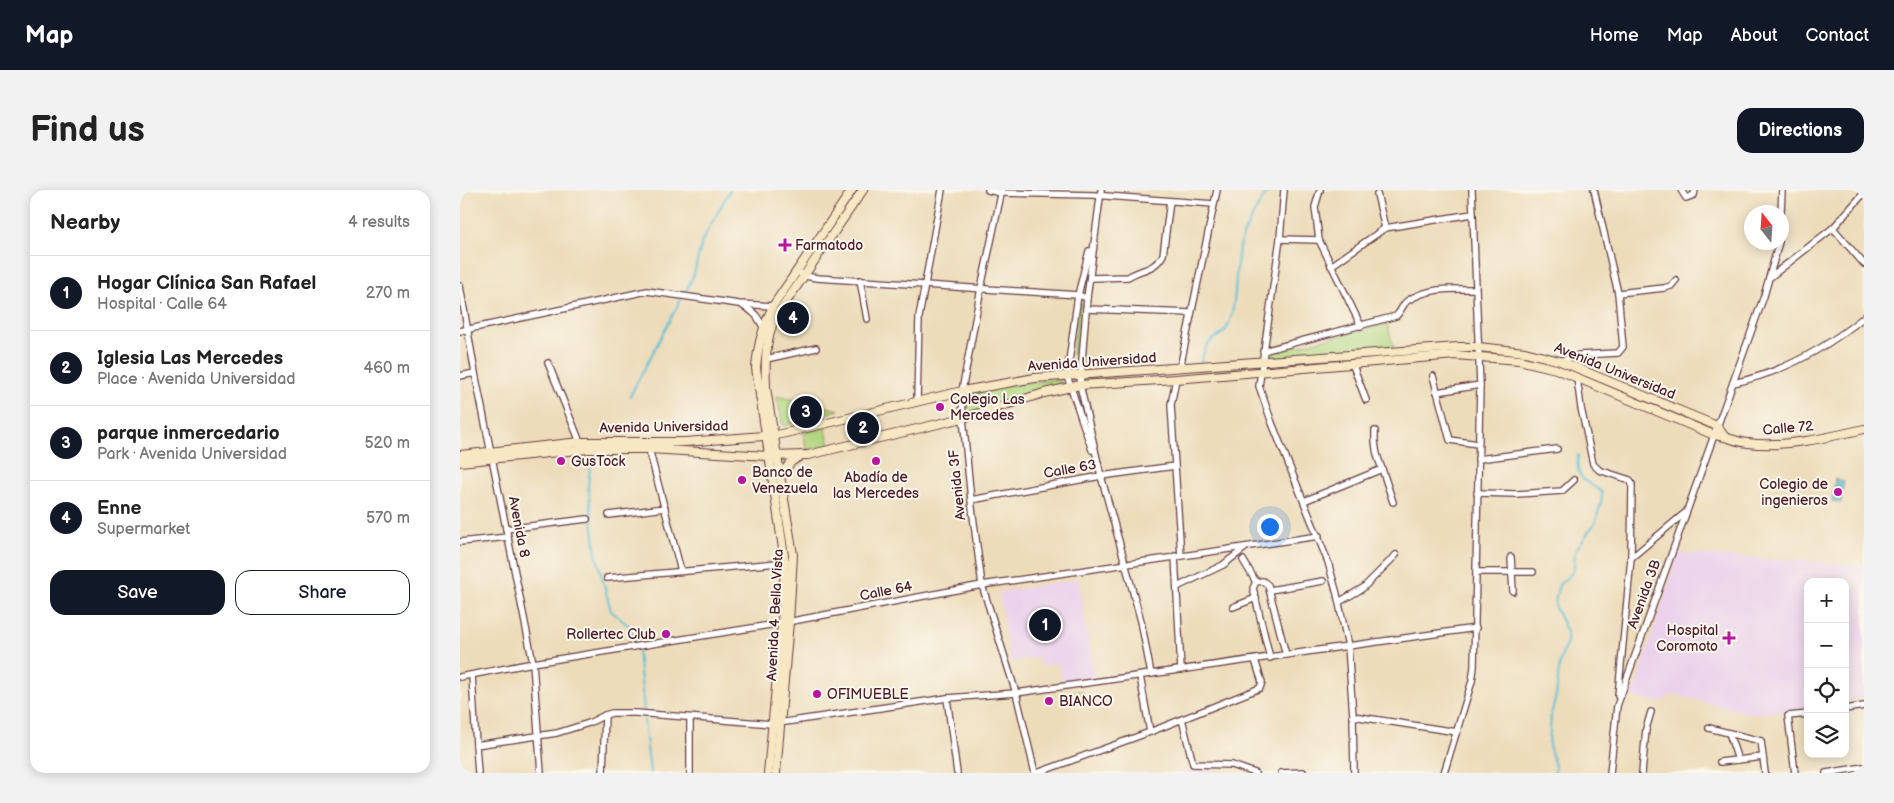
<!DOCTYPE html>
<meta charset="utf-8">
<style>
body{margin:0;font-family:"Balsamiq Sans",sans-serif;background:#f2f2f2;color:#222}
.controls{position:absolute;right:15px;bottom:15px;display:grid;overflow:hidden;border-radius:10px;box-shadow:0 2px 12px #0003}
.controls button{width:45px;height:45px;display:grid;place-items:center;padding:0;border:0;border-bottom:1px solid #e0e0e0;background:#fff;color:#222;font:25px sans-serif}
.compass{position:absolute;left:1284px;top:15px;width:45px;height:45px;border-radius:50%;background:#fff;box-shadow:0 2px 12px #0003;rotate:343deg}
.you{position:absolute;left:809px;top:336px;width:18px;height:18px;margin:-12px;border:4px solid #fff;border-radius:50%;background:#1a73e8;box-shadow:0 0 0 8px #1a73e833}
.badge{display:grid;place-items:center;width:32px;height:32px;border-radius:50%;background:#111827;color:#fff;font-size:16px;font-weight:700}
.pin{position:absolute;translate:-50% -50%;border:2px solid #fff;box-shadow:0 1px 5px #0006}
.list{margin:0;padding:0;list-style:none}
h2{display:flex;justify-content:space-between;align-items:center;height:65px;margin:0;padding:0 20px;font-size:21px}
h2 small{font-size:16px;font-weight:400;color:#767676}
.list li{display:grid;grid-template-columns:32px 1fr auto;gap:15px;align-items:center;box-sizing:border-box;height:75px;padding:0 20px;border-top:1px solid #e0e0e0}
.list b{display:block;font-size:19px;white-space:nowrap}
.list p{margin:0;font-size:16px;white-space:nowrap;color:#767676}
.list em{font-size:16px;font-style:normal;color:#767676}
.actions{display:flex;gap:10px;padding:15px 20px}
.actions a{flex:1;padding:11px 0;border:1px solid #111827;border-radius:15px;text-align:center;font-size:18px;color:#111827}
.actions .main{background:#111827;color:#fff}
.icon{flex:none;width:28px;height:28px;fill:none;stroke:currentColor;stroke-width:2;stroke-linecap:round;stroke-linejoin:round}
.map{position:relative;flex:none;width:1404px;height:583px;overflow:hidden;border-radius:15px}
header{display:flex;align-items:center;gap:30px;box-sizing:border-box;height:70px;padding:0 25px;background:#111827;color:#fff}
header strong{font-size:24px}
nav{display:flex;gap:28px;margin-inline-start:auto;font-size:18px}
.intro{display:flex;align-items:center;justify-content:space-between;box-sizing:border-box;height:120px;padding:0 30px}
h1{margin:0;font-size:35px}
.button{padding:12px 22px;border-radius:15px;background:#111827;color:#fff;font-size:18px;font-weight:700}
main{display:flex;gap:30px;padding:0 30px}
aside{flex:1;background:#fff;border-radius:15px;box-shadow:0 2px 12px #0003}
.map>svg:first-child{display:block}
</style>
<header>
<strong>Map</strong>
<nav><a>Home</a><a>Map</a><a>About</a><a>Contact</a></nav>
</header>
<div class="intro"><h1>Find us</h1><a class="button">Directions</a></div>
<main>
<aside>
<h2>Nearby<small>4 results</small></h2>
<ul class="list">
<li><span class="badge">1</span><div><b>Hogar Clínica San Rafael</b><p>Hospital · Calle 64</p></div><em>270 m</em></li>
<li><span class="badge">2</span><div><b>Iglesia Las Mercedes</b><p>Place · Avenida Universidad</p></div><em>460 m</em></li>
<li><span class="badge">3</span><div><b>parque inmercedario</b><p>Park · Avenida Universidad</p></div><em>520 m</em></li>
<li><span class="badge">4</span><div><b>Enne</b><p>Supermarket</p></div><em>570 m</em></li>
</ul>
<div class="actions"><a class="main">Save</a><a>Share</a></div>
</aside>
<div class="map">
<svg width="1404" height="583" viewBox="0 0 1404 583">
<defs>
<pattern id="grass-tufts" width="24" height="20" patternUnits="userSpaceOnUse" patternTransform="scale(1.25)"><rect width="24" height="20" fill="#b1d57e"/><path d="M3 7l-1-3M5 7V3M7 7l1-3M15 17l-1-3M17 17v-4M19 17l1-3" fill="none" stroke="#9ab66d"/></pattern>
<pattern id="water-waves" width="16" height="10" patternUnits="userSpaceOnUse" patternTransform="scale(1.25)"><rect width="16" height="10" fill="#57bed4"/><path d="M0 5q4-4 8 0t8 0" fill="none" stroke="#4a9aac"/></pattern>
</defs>
<rect width="100%" height="100%" fill="#fbf7ec"/>
<filter id="ink" filterUnits="userSpaceOnUse"><feTurbulence type="fractalNoise" baseFrequency=".02" numOctaves="2"/><feDisplacementMap in="SourceGraphic" scale="10" xChannelSelector="R" yChannelSelector="G"/><feConvolveMatrix kernelMatrix="1 2 1 2 8 2 1 2 1" color-interpolation-filters="sRGB"/></filter>
<filter id="wash" filterUnits="userSpaceOnUse"><feTurbulence type="fractalNoise" baseFrequency=".0096" numOctaves="4" result="noise"/><feDisplacementMap in="SourceGraphic" scale="20" xChannelSelector="R" yChannelSelector="G"/><feGaussianBlur stdDeviation="1.12" result="paint"/><feColorMatrix in="noise" values="0 0 0 0 0 0 0 0 0 0 0 0 0 0 0 0 0 1.4 0 .05"/><feComposite in="paint" operator="in"/></filter>
<g filter="url(#wash)">
<rect width="100%" height="100%" fill="#eddcba"/>
<g fill="#ebd1eb">
<polygon points="1218,363 1404,375 1404,506 1385,512 1385,392 1348,392 1348,518 1313,523 1287,523 1212,504 1200,513 1172,507"/>
<polygon points="618,389 635,489 603,495 599,473 580,476 578,467 550,472 539,402"/>
<polygon points="753,579 754,583 717,583 717,581"/>
</g>
<polygon fill="url(#grass-tufts)" stroke="#7e7a54" points="614,501 623,501 623,514 620,514 619,511 616,511"/>
<g fill="#b1d57e" stroke="#7e7a54">
<polygon points="620,114 625,114 619,165 612,164"/>
<polygon points="927,134 934,158 809,169 809,163"/>
<polygon points="598,189 601,194 503,228 502,201"/>
<polygon points="317,206 379,220 323,236"/>
<polygon points="365,237 370,255 347,260 343,243"/>
</g>
<polygon fill="url(#water-waves)" stroke="#506e80" points="1375,289 1384,291 1381,313 1372,311"/>
<g fill="none" stroke-linecap="round" stroke-linejoin="round">
<g stroke="#57bed4" stroke-width="2">
<polyline points="226,101 234,84 242,51 270,0"/>
<path d="M741,172C743,164 745,156 751,151C758,146 764,144 768,136C778,111 774,84 779,59C784,38 797,17 809,0"/>
<polyline points="170,206 221,109"/>
<polyline points="131,268 128,296 136,364 151,421 169,436 177,454"/>
<polyline points="178,462 184,520"/>
<polyline points="184,530 190,583"/>
<path d="M1095,583V576L1089,555L1091,525L1096,506L1100,471L1107,452V442L1095,417L1096,406L1099,395L1111,384L1114,379L1115,361L1135,333L1141,313L1142,302C1124,290 1115,289 1118,265"/>
</g>
</g>
</g>
<g filter="url(#ink)">
<g fill="none" stroke-linecap="round" stroke-linejoin="round">
<defs>
<g id="street">
<polyline points="528,0 541,3 633,5 754,14"/>
<polyline points="542,0 521,98 502,201 503,228 511,310 522,395 556,503 575,583"/>
<polyline points="641,0 627,108 620,195 641,286 681,431 691,484"/>
<polyline points="860,0 855,17 859,50 901,136"/>
<polyline points="1221,0 1226,8 1234,5 1235,0"/>
<polyline points="917,4 925,38"/>
<polyline points="1321,22 1322,0"/>
<polyline points="1373,38 1404,74"/>
<polyline points="820,49 859,50"/>
<polyline points="629,61 618,105 607,186 632,260"/>
<polyline points="871,76 925,38 1012,24"/>
<polyline points="337,81 345,86 357,88 618,105 627,108"/>
<path d="M630,88L668,87C682,78 694,81 703,65L710,11"/>
<polyline points="1309,88 1373,38 1404,3"/>
<polyline points="400,90 407,129"/>
<polyline points="0,96 15,183 73,473 81,583"/>
<polyline points="1158,103 1204,98 1211,96 1216,90"/>
<path d="M283,116C294,121 298,127 303,137"/>
<polyline points="626,119 731,123"/>
<polyline points="0,141 187,101 279,114 313,116"/>
<path d="M803,161L936,126C941,122 942,115 947,111C969,97 991,99 1015,99"/>
<polyline points="306,169 356,158"/>
<polyline points="1100,171 1119,165 1158,163 1163,157 1158,103 1134,0"/>
<polyline points="88,173 120,252"/>
<polyline points="892,173 906,210"/>
<polyline points="720,178 757,0"/>
<polyline points="0,186 15,183"/>
<polyline points="973,186 990,250 1018,254"/>
<polyline points="1117,188 1121,218 1133,274 1139,280 1170,290 1172,294 1171,368"/>
<polyline points="716,189 711,215 721,366"/>
<path d="M1273,193C1322,183 1366,158 1404,127"/>
<polyline points="977,202 1020,195"/>
<polyline points="457,211 459,127 482,0"/>
<polyline points="189,259 221,381"/>
<polyline points="1018,269 1097,259"/>
<polyline points="922,279 933,312"/>
<polyline points="1017,303 1057,304 1102,301 1114,290"/>
<polyline points="511,310 641,286 715,276"/>
<path d="M844,311L922,279C917,266 914,256 915,241"/>
<polyline points="149,325 205,318"/>
<polyline points="46,339 127,329"/>
<polyline points="0,352 48,347"/>
<polyline points="715,366 721,480"/>
<polyline points="1051,367 1053,401"/>
<polyline points="783,370 796,392"/>
<polyline points="1016,382 1073,382"/>
<polyline points="147,388 329,372"/>
<polyline points="717,397 763,375 786,357"/>
<polyline points="810,400 863,391"/>
<polyline points="879,412 903,398 936,365"/>
<polyline points="773,417 796,408"/>
<polyline points="810,468 793,398 796,392 803,391 808,395 826,465"/>
<polyline points="12,485 16,555"/>
<polyline points="680,486 690,542"/>
<polyline points="0,487 73,473 322,433 522,395 859,346"/>
<polyline points="1158,506 1171,368 1226,322"/>
<polyline points="487,508 497,583"/>
<polyline points="1385,519 1404,516"/>
<polyline points="893,526 997,542"/>
<polyline points="230,528 230,583"/>
<polyline points="722,529 733,574 772,575 795,583"/>
<polyline points="1249,538 1301,551 1305,583"/>
<polyline points="1269,543 1278,570"/>
<polyline points="1260,572 1303,567"/>
<polyline points="18,583 16,555 97,543 129,533 145,525 152,523 176,523 312,534 487,508 556,503 888,456 877,404 868,372 812,233 799,196 820,49 824,0"/>
<polyline points="143,583 145,525"/>
<polyline points="577,583 690,542 800,498 802,492 795,470"/>
<polyline points="821,583 843,582"/>
<polyline points="894,583 893,526 888,456 1016,438"/>
<polyline points="984,583 1012,491 1014,477 1020,195 1012,0"/>
<polyline points="1150,583 1157,516 1304,106 1319,52"/>
<polyline points="1182,583 1186,539 1191,522"/>
<polyline points="1335,583 1328,526 1348,524"/>
<polyline points="1366,583 1404,577"/>
</g>
<g id="secondary">
<polyline points="0,265 120,252 225,252 317,245 502,201 575,188 998,157 1018,157 1065,162 1100,171 1257,236 1264,246"/>
<path d="M0,272L128,259H189L308,266L348,265L503,228L584,203L620,195L716,189L995,165L1059,170L1096,179L1254,245C1266,246 1276,252 1288,253C1323,258 1370,247 1404,239"/>
<polyline points="320,286 331,272 342,265"/>
<path d="M308,583L322,433L325,372L296,178C298,153 303,138 313,116L392,0"/>
<path d="M316,583L329,432L333,365L306,198C305,174 305,150 315,128L403,0"/>
</g>
</defs>
<use href="#street" stroke="#623b40" stroke-width="8"/>
<use href="#secondary" stroke="#623b40" stroke-width="10"/>
<use href="#street" stroke="#fff" stroke-width="5.5"/>
<use href="#secondary" stroke="#f7e8c3" stroke-width="8"/>
</g>
</g>
<g fill="#b5179e" stroke="#fbf7ec" stroke-width="2">
<path d="M322.5 47.5h5v5h5v5h-5v5h-5v-5h-5v-5h5z"/>
<circle cx="480" cy="217" r="5"/>
<circle cx="101" cy="271" r="5"/>
<circle cx="416" cy="271" r="5"/>
<circle cx="282" cy="290" r="5"/>
<circle cx="1378" cy="302" r="5"/>
<circle cx="206" cy="444" r="5"/>
<path d="M1266.5 440.5h5v5h5v5h-5v5h-5v-5h-5v-5h5z"/>
<circle cx="357" cy="504" r="5"/>
<circle cx="589" cy="511" r="5"/>
</g>
<g text-anchor="middle" dominant-baseline="central" stroke-width="4" stroke-linejoin="round" paint-order="stroke">
<g font-size="14" fill="#4a1f2b" stroke="#fbf7ec" text-anchor="start">
<text x="335" y="55">Farmatodo</text>
<text x="490" y="209">Colegio Las<tspan x="490" dy="16">Mercedes</tspan></text>
<text x="111" y="271">GusTock</text>
<text x="292" y="282">Banco de<tspan x="292" dy="16">Venezuela</tspan></text>
<text x="416" y="287" text-anchor="middle">Abadía de<tspan x="416" dy="16">las Mercedes</tspan></text>
<text x="1368" y="294" text-anchor="end">Colegio de<tspan x="1368" dy="16">ingenieros</tspan></text>
<text x="1258" y="440" text-anchor="end">Hospital<tspan x="1258" dy="16">Coromoto</tspan></text>
<text x="196" y="444" text-anchor="end">Rollertec Club</text>
<text x="367" y="504">OFIMUEBLE</text>
<text x="599" y="511">BIANCO</text>
</g>
<g font-size="14" fill="#4a1f2b" stroke="#fbf7ec">
<text transform="translate(632 172) rotate(-4)">Avenida Universidad</text>
<text transform="translate(1155 181) rotate(22)">Avenida Universidad</text>
<text transform="translate(204 237) rotate(-1)">Avenida Universidad</text>
<text transform="translate(1328 238) rotate(-5)">Calle 72</text>
<text transform="translate(610 279) rotate(-10)">Calle 63</text>
<text transform="translate(497 295) rotate(-96)">Avenida 3F</text>
<text transform="translate(59 337) rotate(79)">Avenida 8</text>
<text transform="translate(426 401) rotate(-11)">Calle 64</text>
<text transform="translate(1184 404) rotate(-70)">Avenida 3B</text>
<text transform="translate(315 425) rotate(-87)">Avenida 4 Bella Vista</text>
</g>
</g>
</svg>
<div class="controls">
<button>+</button>
<button>−</button>
<button><svg class="icon" aria-label="locate" viewBox="0 0 24 24"><circle cx="12" cy="12" r="6"/><path d="M12 2v4M12 18v4M2 12h4M18 12h4"/></svg></button>
<button><svg class="icon" aria-label="layers" viewBox="0 0 24 24"><path d="M12 4l9 5-9 5-9-5zM3 14l9 5 9-5"/></svg></button>
</div>
<svg class="compass" viewBox="-18 -18 36 36"><path d="M0-13l5 13h-10z" fill="#e53935"/><path d="M0 13l5-13h-10z" fill="#767676"/></svg>
<div class="you"></div>
<div class="pin badge" style="left:585px;top:435px">1</div>
<div class="pin badge" style="left:403px;top:238px">2</div>
<div class="pin badge" style="left:346px;top:222px">3</div>
<div class="pin badge" style="left:333px;top:128px">4</div>
</div>
</main>
